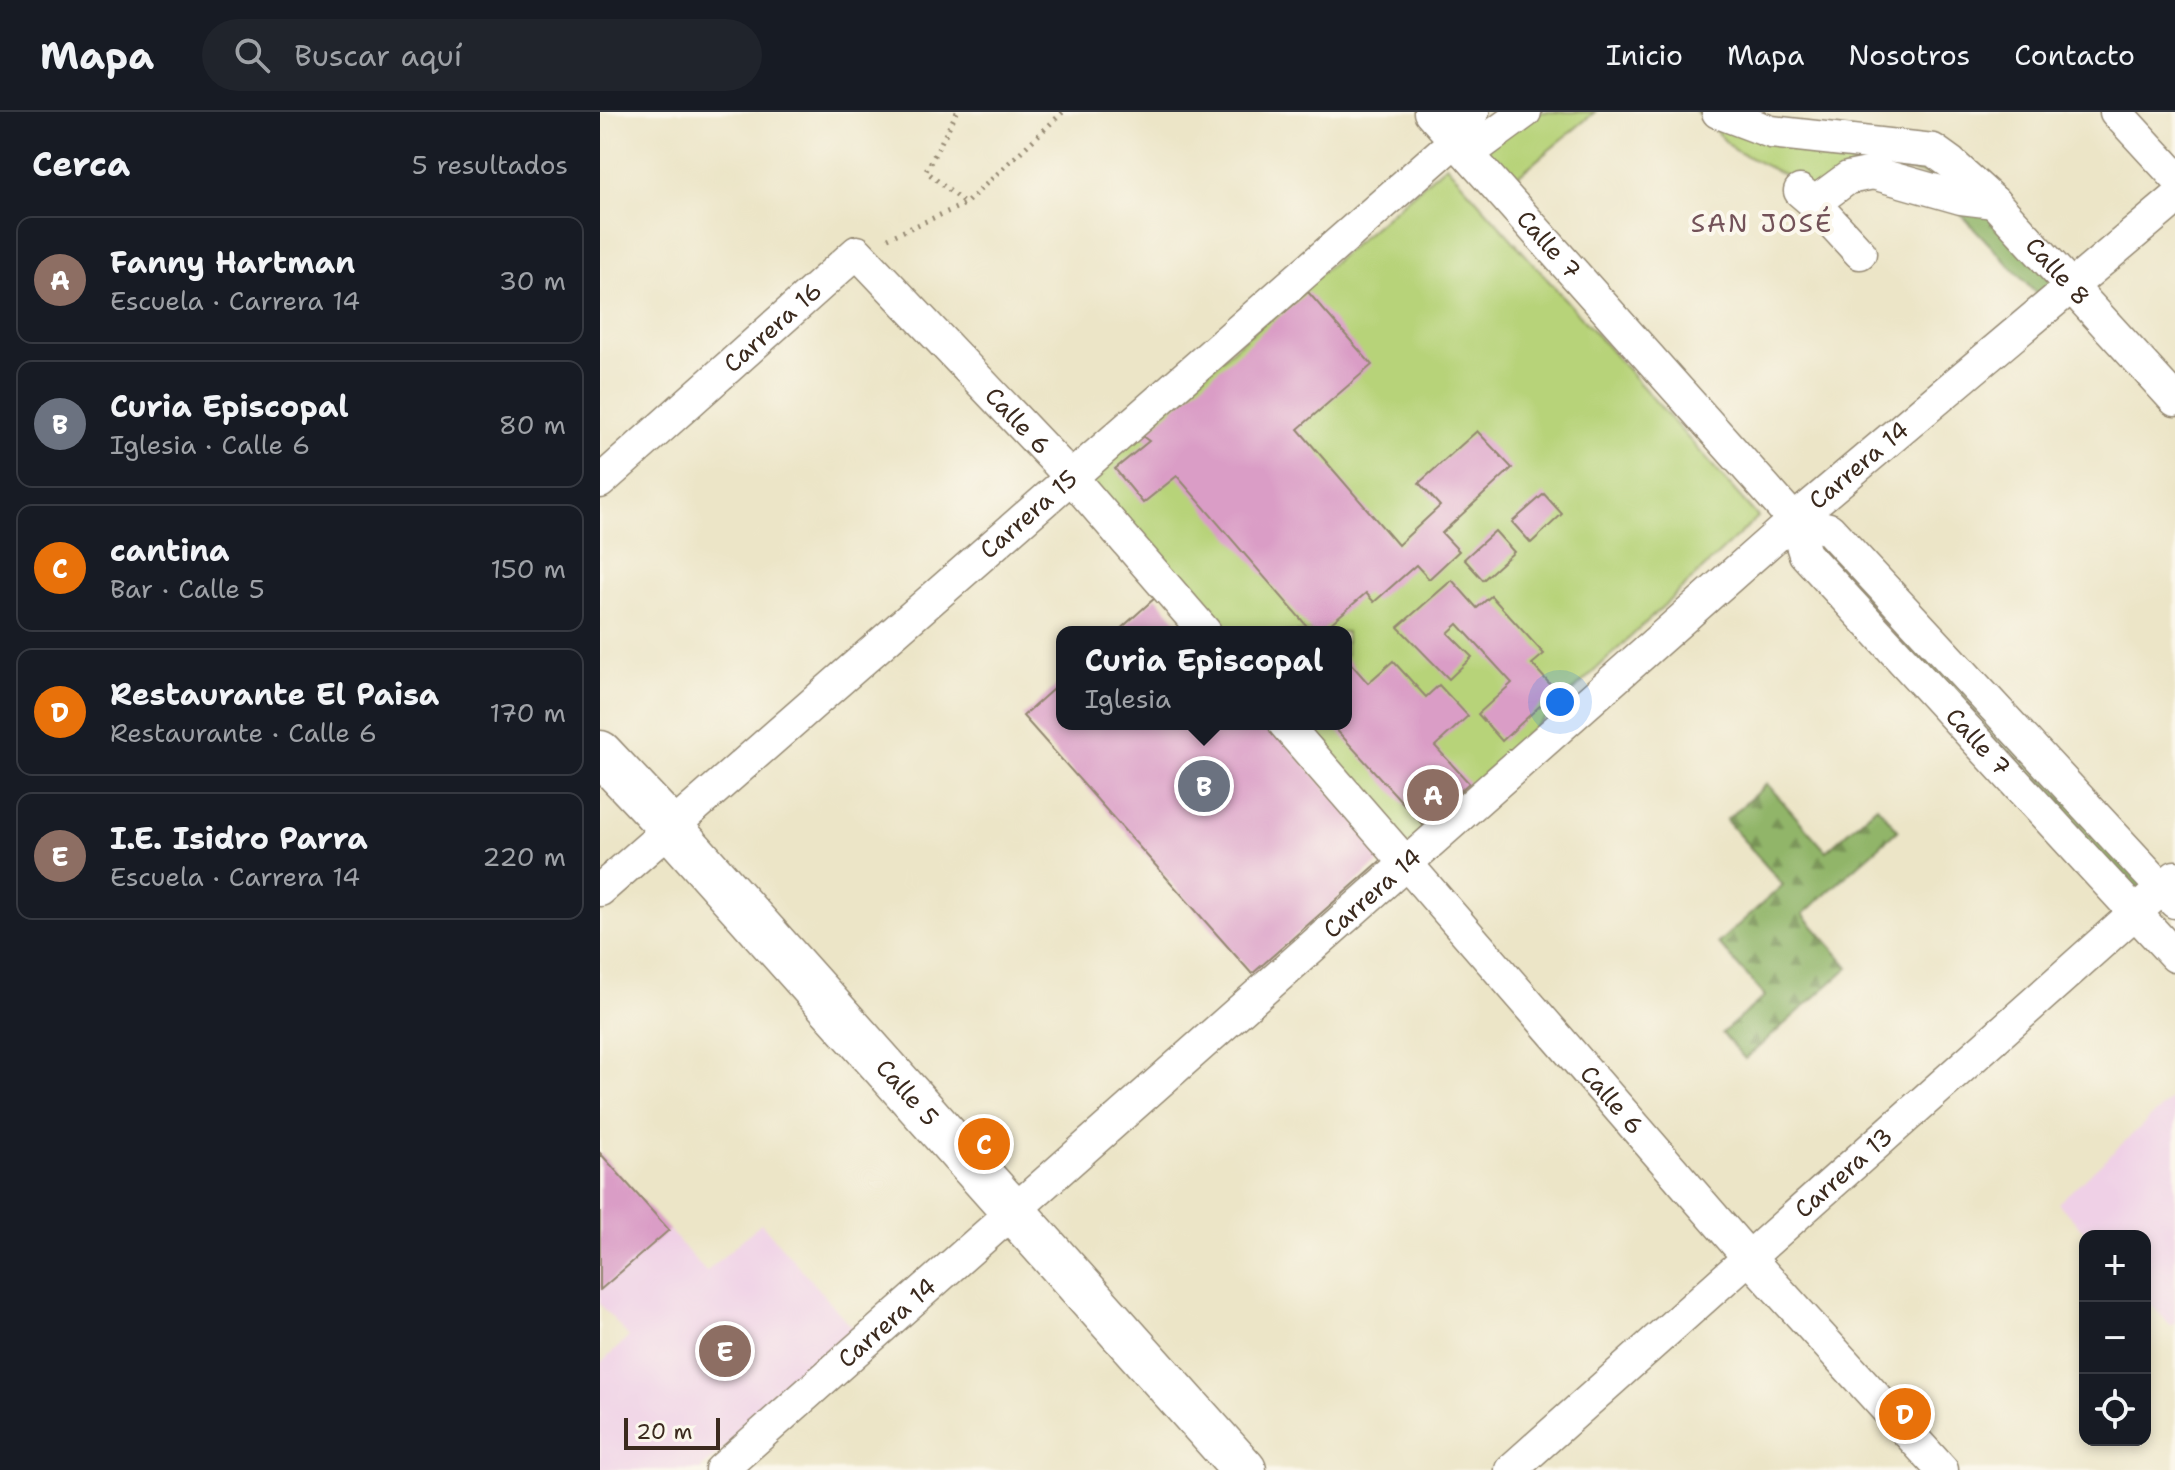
<!DOCTYPE html>
<html lang="es">
<meta charset="utf-8">
<style>
body{margin:0;font-family:"Shantell Sans",sans-serif;background:#20242c;color:#f1f3f6}
.controls{position:absolute;right:24px;bottom:24px;display:grid;overflow:hidden;border-radius:16px;box-shadow:0 4px 12px #0003}
.controls button{width:72px;height:72px;display:grid;place-items:center;padding:0;border:0;border-bottom:2px solid #363941;background:#171b24;color:#f1f3f6;font:40px sans-serif}
.scale{position:absolute;left:24px;bottom:20px;width:96px;box-sizing:border-box;padding-left:8px;border:4px solid #3b2a1e;border-top:0;font-size:22px;line-height:28px;white-space:nowrap;color:#3b2a1e;-webkit-text-stroke:6px #fbf7ec;paint-order:stroke}
.you{position:absolute;left:960px;top:590px;width:28px;height:28px;margin:-20px;border:6px solid #fff;border-radius:50%;background:#1a73e8;box-shadow:0 0 0 12px #1a73e833}
.badge{display:grid;place-items:center;width:52px;height:52px;border-radius:50%;background:#d1495b;color:#fff;font-size:26px;font-weight:700}
.pin{position:absolute;translate:-50% -50%;border:4px solid #fff;box-shadow:0 2px 8px #0006}
.popup{position:absolute;left:456px;top:514px;width:296px;height:104px;box-sizing:border-box;display:grid;place-content:center;border-radius:16px;background:#171b24;filter:drop-shadow(0 2px 6px #0005);font-size:26px;white-space:nowrap;color:#9ea1a6}
.popup b{font-size:30px;color:#f1f3f6}
.popup::after{content:'';position:absolute;left:50%;top:100%;margin-left:-16px;border:16px solid transparent;border-top-color:#171b24}
.list{margin:0;padding:0;list-style:none}
h2{display:flex;justify-content:space-between;align-items:center;height:104px;margin:0;padding:0 32px;font-size:34px}
h2 small{font-size:26px;font-weight:400;color:#9ea1a6}
.list li{display:grid;grid-template-columns:52px 1fr auto;gap:24px;align-items:center;box-sizing:border-box;height:128px;margin:0 16px 16px;padding:0 16px;border:2px solid #363941;border-radius:16px}
.list b{display:block;font-size:30px;white-space:nowrap}
.list p{margin:0;font-size:26px;white-space:nowrap;color:#9ea1a6}
.list em{font-size:26px;font-style:normal;color:#9ea1a6}
.icon{flex:none;width:44px;height:44px;fill:none;stroke:currentColor;stroke-width:2;stroke-linecap:round;stroke-linejoin:round}
.map{position:relative;flex:none;width:1575px;height:1358px;overflow:hidden}
header{display:flex;align-items:center;gap:48px;box-sizing:border-box;height:112px;padding:0 40px;background:#171b24;border-bottom:2px solid #363941}
header strong{font-size:38px}
nav{display:flex;gap:44px;margin-inline-start:auto;font-size:28px}
.search{width:560px;height:72px;background:#20242c;display:flex;align-items:center;gap:20px;box-sizing:border-box;padding:0 28px;border-radius:44px;color:#9ea1a6;font-size:30px}
main{display:flex}
aside{flex:1;background:#171b24}
.map>svg:first-child{display:block}
</style>
<header>
<strong>Mapa</strong>
<div class="search"><svg class="icon" aria-label="search" viewBox="0 0 24 24"><circle cx="10" cy="10" r="6"/><path d="M15 15l6 6"/></svg>Buscar aquí</div>
<nav><a>Inicio</a><a>Mapa</a><a>Nosotros</a><a>Contacto</a></nav>
</header>
<main>
<aside>
<h2>Cerca<small>5 resultados</small></h2>
<ul class="list">
<li><span class="badge" style="background:#8d6e63">A</span><div><b>Fanny Hartman</b><p>Escuela · Carrera 14</p></div><em>30 m</em></li>
<li><span class="badge" style="background:#6b7280">B</span><div><b>Curia Episcopal</b><p>Iglesia · Calle 6</p></div><em>80 m</em></li>
<li><span class="badge" style="background:#e8710a">C</span><div><b>cantina</b><p>Bar · Calle 5</p></div><em>150 m</em></li>
<li><span class="badge" style="background:#e8710a">D</span><div><b>Restaurante El Paisa</b><p>Restaurante · Calle 6</p></div><em>170 m</em></li>
<li><span class="badge" style="background:#8d6e63">E</span><div><b>I.E. Isidro Parra</b><p>Escuela · Carrera 14</p></div><em>220 m</em></li>
</ul>
</aside>
<div class="map">
<svg width="1575" height="1358" viewBox="0 0 1575 1358">
<defs>
<pattern id="forest-firs" width="22" height="20" patternUnits="userSpaceOnUse" patternTransform="scale(2)"><rect width="22" height="20" fill="#91b569"/><path d="M5 1l3.5 6h-7zM16 11l3.5 6h-7z" fill="#789356"/></pattern>
</defs>
<rect width="100%" height="100%" fill="#fbf7ec"/>
<filter id="ink" filterUnits="userSpaceOnUse"><feTurbulence type="fractalNoise" baseFrequency=".0125" numOctaves="2"/><feDisplacementMap in="SourceGraphic" scale="16" xChannelSelector="R" yChannelSelector="G"/><feConvolveMatrix kernelMatrix="1 2 1 2 8 2 1 2 1" color-interpolation-filters="sRGB"/></filter>
<filter id="wash" filterUnits="userSpaceOnUse"><feTurbulence type="fractalNoise" baseFrequency=".006" numOctaves="4" result="noise"/><feDisplacementMap in="SourceGraphic" scale="32" xChannelSelector="R" yChannelSelector="G"/><feGaussianBlur stdDeviation="1.8" result="paint"/><feColorMatrix in="noise" values="0 0 0 0 0 0 0 0 0 0 0 0 0 0 0 0 0 1.4 0 .05"/><feComposite in="paint" operator="in"/></filter>
<g filter="url(#wash)">
<rect width="100%" height="100%" fill="#ece5c7"/>
<g fill="#efd0e6">
<polygon points="1575,983 1575,1210 1571,1214 1545,1186 1545,1124 1488,1124 1458,1091"/>
<polygon points="161,1111 256,1220 100,1358 0,1358 0,1252 29,1225 0,1192 0,1178 69,1118 106,1160"/>
</g>
<g fill="#b7d379" stroke="#797e4c" stroke-width="2">
<polygon points="935,0 995,0 908,72 880,41"/>
<polygon points="1097,0 1110,0 1332,42 1377,76 1273,49 1215,86 1199,70 1134,38"/>
<polygon points="846,53 1158,405 805,737 697,612 746,612 746,520 617,520 484,366"/>
</g>
<g fill="url(#forest-firs)" stroke="#667044" stroke-width="2">
<polygon points="1382,85 1463,172 1441,187 1361,102"/>
<polygon points="1223,425 1544,772 1532,784 1213,433"/>
<polygon points="1167,672 1226,739 1277,694 1298,718 1203,802 1249,855 1145,947 1122,921 1165,884 1118,831 1183,773 1126,708"/>
</g>
<g id="blocks">
<g fill="#da9dc6">
<polygon points="708,180 772,253 698,317 798,433 840,394 819,371 877,319 912,356 842,421 859,439 829,467 816,453 774,490 766,481 721,520 712,520 577,364 543,391 515,357 549,329 542,324"/>
<polygon points="944,382 962,402 931,431 912,410"/>
<polygon points="895,419 914,440 883,468 864,447"/>
<polygon points="852,468 877,496 891,484 944,542 932,552 956,579 902,629 878,602 912,571 858,512 848,521 872,545 849,567 798,515"/>
<polygon points="556,485 587,520 517,520"/>
<polygon points="746,546 768,571 793,549 826,585 839,573 868,604 835,634 869,671 823,713 731,612 746,612"/>
<polygon points="462,569 462,612 669,612 786,744 652,862 423,604"/>
<polygon points="0,1041 69,1118 0,1178"/>
</g>
</g>
</g>
<g filter="url(#ink)">
<use href="#blocks" fill-opacity="0" stroke="#948872" stroke-width="2"/>
<g fill="none" stroke-linecap="round" stroke-linejoin="round">
<defs>
<g id="minor">
<path id="s1" d="M830,0L1194,408L1205,442L1575,844"/>
<path id="s2" d="M1118,0L1171,20L1333,38L1351,51L1394,90L1575,288"/>
<polyline points="1516,0 1575,64"/>
<polyline points="847,18 873,0"/>
<polyline points="869,41 925,0"/>
<polyline points="1200,79 1214,91 1260,141"/>
<polyline points="1214,91 1248,66 1273,61 1361,86 1394,90"/>
<path id="s3" d="M0,370L257,140L470,364L605,520"/>
<polyline points="1194,408 1229,417 1575,790"/>
<path id="s4" d="M685,612L1149,1146L1342,1358"/>
<path id="s5" d="M0,778L856,28"/>
<path id="s6" d="M121,1358L1194,408L1575,87"/>
<path id="s7" d="M911,1358L1575,765"/>
</g>
<g id="primary">
<path id="s8" d="M0,641L70,715L644,1358"/>
</g>
</defs>
<use href="#minor" stroke="#948872" stroke-width="35"/>
<use href="#primary" stroke="#948872" stroke-width="47"/>
<g stroke="#948872" stroke-width="5" stroke-dasharray="2 6" stroke-linecap="butt">
<polyline points="357,0 326,59 365,92"/>
<polyline points="288,126 365,92 463,0"/>
</g>
<use href="#minor" stroke="#fff" stroke-width="32"/>
<use href="#primary" stroke="#fff" stroke-width="44"/>
</g>
</g>
<g text-anchor="middle" dominant-baseline="central" stroke-width="8" stroke-linejoin="round" paint-order="stroke">
<g font-size="24" fill="#3b2a1e" stroke="#fbf7ec">
<text stroke="none"><textPath href="#s1" startOffset="178">Calle 7</textPath></text>
<text stroke="none"><textPath href="#s2" startOffset="394">Calle 8</textPath></text>
<text stroke="none"><textPath href="#s3" startOffset="232">Carrera 16</textPath></text>
<text stroke="none"><textPath href="#s3" startOffset="578">Calle 6</textPath></text>
<text stroke="none"><textPath href="#s6" startOffset="1518">Carrera 14</textPath></text>
<text stroke="none"><textPath href="#s5" startOffset="570">Carrera 15</textPath></text>
<text stroke="none"><textPath href="#s1" startOffset="838">Calle 7</textPath></text>
<text stroke="none"><textPath href="#s6" startOffset="870">Carrera 14</textPath></text>
<text stroke="none"><textPath href="#s8" startOffset="458">Calle 5</textPath></text>
<text stroke="none"><textPath href="#s4" startOffset="498">Calle 6</textPath></text>
<text stroke="none"><textPath href="#s7" startOffset="446">Carrera 13</textPath></text>
<text stroke="none"><textPath href="#s6" startOffset="222">Carrera 14</textPath></text>
</g>
<g font-size="26" letter-spacing="2" fill="#735259" stroke="#fbf7ec">
<text x="1162" y="110">SAN JOSÉ</text>
</g>
</g>
</svg>
<div class="controls">
<button>+</button>
<button>−</button>
<button><svg class="icon" aria-label="locate" viewBox="0 0 24 24"><circle cx="12" cy="12" r="6"/><path d="M12 2v4M12 18v4M2 12h4M18 12h4"/></svg></button>
</div>
<div class="scale">20 m</div>
<div class="you"></div>
<div class="pin badge" style="left:833px;top:683px;background:#8d6e63">A</div>
<div class="pin badge" style="left:604px;top:674px;background:#6b7280">B</div>
<div class="popup"><b>Curia Episcopal</b>Iglesia</div>
<div class="pin badge" style="left:384px;top:1032px;background:#e8710a">C</div>
<div class="pin badge" style="left:1305px;top:1302px;background:#e8710a">D</div>
<div class="pin badge" style="left:125px;top:1239px;background:#8d6e63">E</div>
</div>
</main>
